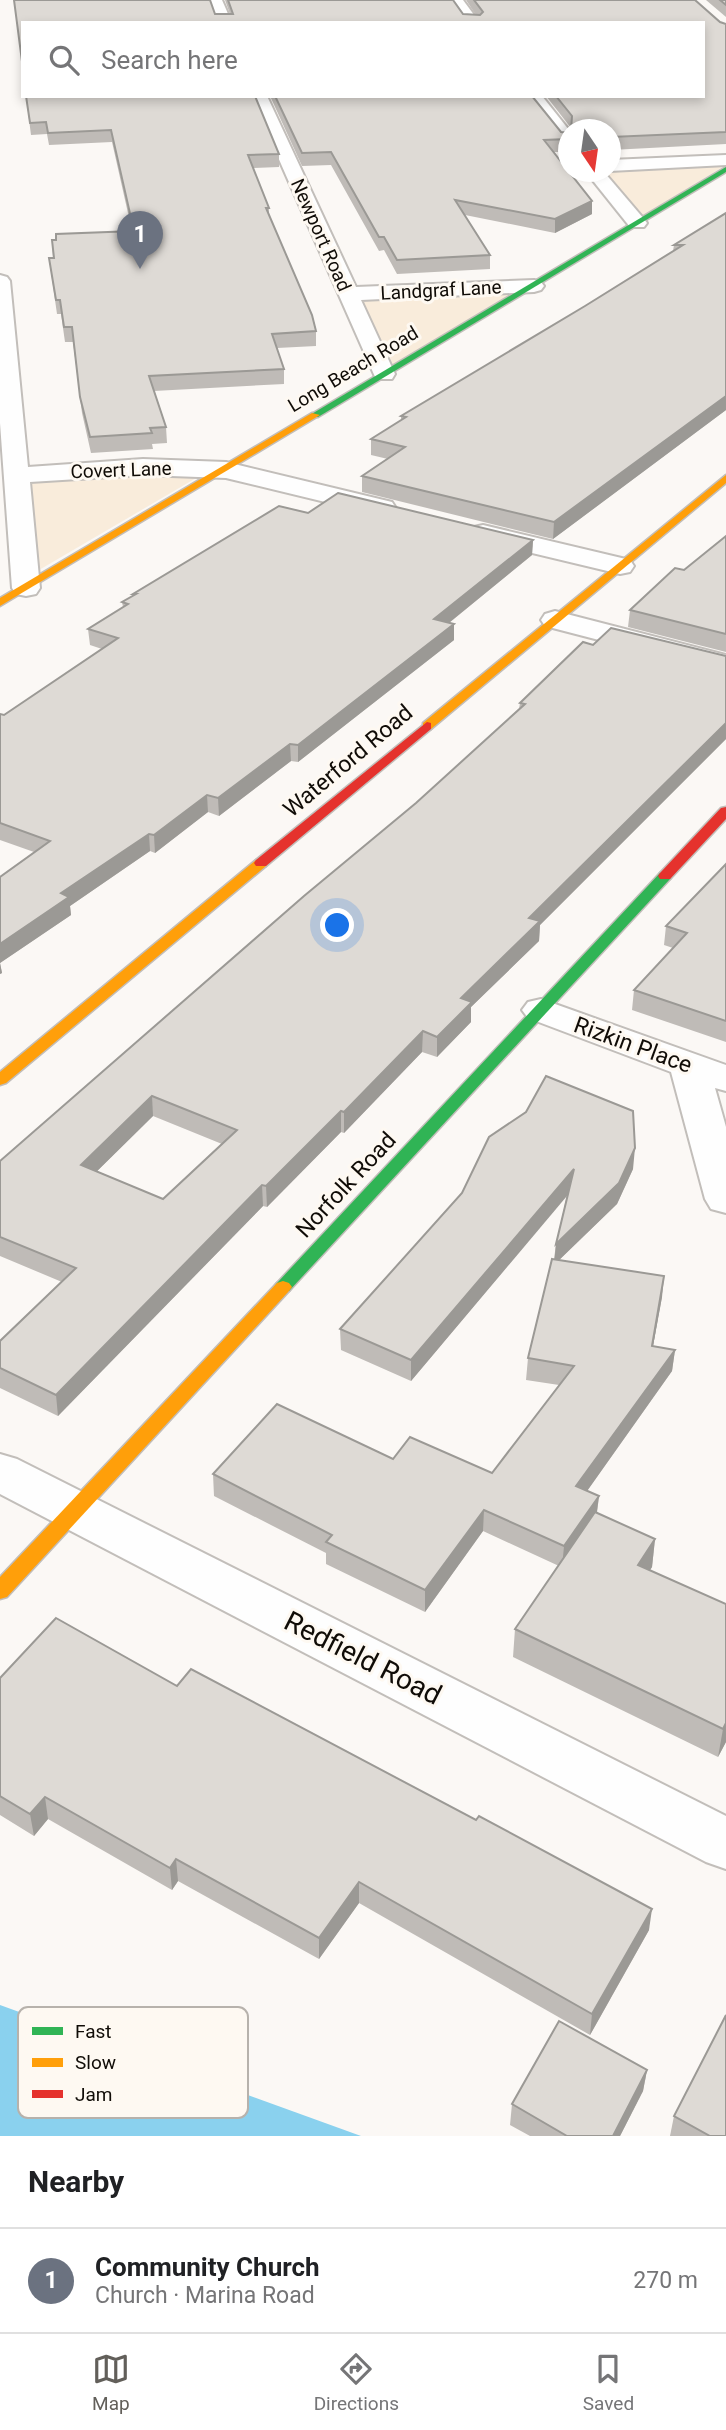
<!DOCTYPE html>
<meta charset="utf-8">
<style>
body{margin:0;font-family:Roboto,sans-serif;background:#f2f2f2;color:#202124}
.compass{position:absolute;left:558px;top:119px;width:63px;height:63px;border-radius:50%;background:#fff;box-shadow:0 4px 10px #0003;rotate:167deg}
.you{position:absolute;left:338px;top:926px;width:24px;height:24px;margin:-18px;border:5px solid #fff;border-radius:50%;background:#1a73e8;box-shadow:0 0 0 10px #1a73e833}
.badge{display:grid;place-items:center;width:46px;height:46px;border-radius:50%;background:#625f5a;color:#fff;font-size:23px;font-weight:700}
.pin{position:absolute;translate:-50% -58px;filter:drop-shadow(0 2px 4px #0008)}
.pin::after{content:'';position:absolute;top:37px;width:24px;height:21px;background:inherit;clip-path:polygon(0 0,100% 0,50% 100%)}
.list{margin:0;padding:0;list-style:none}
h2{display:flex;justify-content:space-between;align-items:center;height:91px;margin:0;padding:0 28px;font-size:30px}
h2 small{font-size:23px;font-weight:400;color:#757577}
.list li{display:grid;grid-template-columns:46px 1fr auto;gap:21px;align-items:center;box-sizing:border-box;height:105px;padding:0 28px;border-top:2px solid #e0e0e0}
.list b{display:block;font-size:26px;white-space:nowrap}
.list p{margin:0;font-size:23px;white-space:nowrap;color:#757577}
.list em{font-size:23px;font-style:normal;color:#757577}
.icon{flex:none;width:38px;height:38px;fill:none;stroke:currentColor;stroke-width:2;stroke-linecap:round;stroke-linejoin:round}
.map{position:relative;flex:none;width:726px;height:2136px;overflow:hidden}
.search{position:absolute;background:#fff;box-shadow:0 4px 10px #0003;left:21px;right:21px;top:21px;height:77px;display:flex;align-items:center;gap:18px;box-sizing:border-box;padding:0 24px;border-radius:0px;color:#757577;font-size:26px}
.sheet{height:196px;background:#fff}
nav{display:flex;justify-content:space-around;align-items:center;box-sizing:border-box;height:98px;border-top:2px solid #e0e0e0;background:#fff;font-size:19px;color:#757577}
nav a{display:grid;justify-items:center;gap:4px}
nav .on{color:#625f5a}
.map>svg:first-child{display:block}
</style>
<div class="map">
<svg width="726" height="2136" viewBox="0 0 726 2136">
<rect width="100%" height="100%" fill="#fbf8f5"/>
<g fill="#f9ecdb">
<polygon points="726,162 726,165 637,219 599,172 610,172 611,167"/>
<polygon points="522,288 388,368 355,295"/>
<polygon points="144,472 203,474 39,570 26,479"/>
</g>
<polygon fill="#8ad1ee" points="0,2005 361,2136 0,2136"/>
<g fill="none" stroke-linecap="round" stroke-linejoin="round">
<defs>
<g id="street">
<polygon points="208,0 222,0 232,23 217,23"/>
<polygon points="448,0 463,0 480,23 465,23"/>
<polygon points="251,96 267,96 356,287 534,280 541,282 544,286 541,290 534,292 361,300 395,374 392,379 376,379"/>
<polygon points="525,96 542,96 569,130 568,144 562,143"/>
<polygon points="726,155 726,165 610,171 610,160"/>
<polygon points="586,172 604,172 644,219 647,223 644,227 630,227"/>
<polygon points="0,275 7,277 10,281 28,467 143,459 226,462 392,502 396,508 392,514 383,516 226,478 143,475 30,482 40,588 36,594 26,596 16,594 12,588 0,423"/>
<polygon points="483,525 630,560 634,566 630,572 620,574 474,539 470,533 474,527"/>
<polygon points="555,611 726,655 726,673 545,626 541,620 545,614"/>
<polygon points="541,999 726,1065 726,1091 715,1088 726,1127 726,1213 711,1209 705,1199 671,1072 528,1018 522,1010 528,1002"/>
<polygon points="0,1454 17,1459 726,1816 726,1869 706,1862 0,1494"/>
</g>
<g id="fast">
<polygon points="726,167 726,172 318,417 310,415"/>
<polygon points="665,872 670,873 672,876 670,879 289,1291 277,1291 274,1287 277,1283 660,873"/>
</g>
<g id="slow">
<polygon points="312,413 320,415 0,606 0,598"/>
<polygon points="726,475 726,483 431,729 423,729 423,723"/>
<polygon points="261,859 266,860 268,863 266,866 6,1083 0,1085 0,1072 256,860"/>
<polygon points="283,1281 289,1283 292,1287 289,1291 7,1597 0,1599 0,1577 277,1283"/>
</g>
<g id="jam">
<polygon points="427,722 431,723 431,729 266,866 256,866 254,863 256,860"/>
<polygon points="726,807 726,819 670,879 660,879 658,876 660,873 721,808"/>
</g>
</defs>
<use href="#street" stroke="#c2beba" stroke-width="4"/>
<use href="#fast" stroke="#c2beba" stroke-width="3"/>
<use href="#slow" stroke="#c2beba" stroke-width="3"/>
<use href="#jam" stroke="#c2beba" stroke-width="3"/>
<use href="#street" fill="#fefefe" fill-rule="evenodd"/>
<use href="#fast" fill="#30b455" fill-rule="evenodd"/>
<use href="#slow" fill="#ff9f0a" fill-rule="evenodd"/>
<use href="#jam" fill="#e5322d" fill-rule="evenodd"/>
</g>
<g fill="#bfbbb7" fill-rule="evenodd">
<polygon points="225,0 453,0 463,14 476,15 466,0 695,0 720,22 726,24 726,144 611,150 611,130 571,128 546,96 703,96 215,14 230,14"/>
<polygon points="706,0 726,0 726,17"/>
<polygon points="26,96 279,154 279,167 253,168 269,208 269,215 316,331 316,346 277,348 284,369 284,384 154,391 166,427 167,443 152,444 153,449 91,453 82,413 73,342 65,342 61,314 57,314 49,258 53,258 52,240 132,231 112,142 49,145 47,134 31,135"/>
<polygon points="270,96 532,96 561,132 569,133 569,152 554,152 592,214 555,233 465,215 490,255 490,269 397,274 384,250 379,251 331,165 302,166"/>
<polygon points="726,213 726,410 553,539 362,492 362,476 388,459 371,455 371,439 401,420 401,416 585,306 673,251 674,245"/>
<polygon points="308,513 533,540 532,555 449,623 454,640 298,762 291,761 219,816 208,812 155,853 150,851 70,906 71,915 0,963 2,973 0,974 0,877 34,852 0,840 0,714 4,715 102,649 90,645 88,629 123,607 122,602 133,596 133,594"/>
<polygon points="726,536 726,652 628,627 630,610 684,570"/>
<path d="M593,645L726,656V739L540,925L539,941L471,1007V1022L437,1057L422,1052L344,1133L341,1132L267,1207L263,1206L58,1416L0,1388V1341L62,1282L0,1256V1161L416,803L519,709L520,703ZM153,1116L222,1144L163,1199L97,1171Z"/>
<polygon points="726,864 726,1042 632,1010 634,990 673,948 664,945 666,926"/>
<polygon points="633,1169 617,1204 559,1260 662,1297 653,1346 675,1350 672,1371 587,1491 599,1496 597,1513 655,1539 652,1567 650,1570 726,1604 726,1742 718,1757 513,1657 515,1629 559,1566 483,1531 425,1612 326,1564 326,1553 214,1496 213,1474 393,1459 492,1473 559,1385 526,1380 528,1358 554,1259 556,1244 567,1195 411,1381 341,1350 340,1329 462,1193"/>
<polygon points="0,1678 177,1686 649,1930 590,2035 359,1903 319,1959 178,1881 172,1890 48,1819 34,1836 0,1815"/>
<polygon points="647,2070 643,2091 620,2136 530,2136 510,2125 512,2104"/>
<polygon points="674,2116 726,2136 670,2136"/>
</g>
<g fill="#9b9995">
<polygon points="592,201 592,214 555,233 555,219"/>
<polygon points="726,396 726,410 553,539 554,522"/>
<polygon points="533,540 532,555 434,635 434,619"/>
<polygon points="454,624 454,640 298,762 298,745"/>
<polygon points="726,723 726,739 540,925 539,941 471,1007 471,1022 437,1057 437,1037 461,998 529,918"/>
<polygon points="290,744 291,761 219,816 218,798"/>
<polygon points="207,795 208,812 155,853 154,835"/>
<polygon points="149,834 150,851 70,906 71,915 0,963 2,973 0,974 0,944 61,893"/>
<polygon points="423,1031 422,1052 344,1133 344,1112"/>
<polygon points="152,1096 153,1116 83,1185 81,1165"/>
<polygon points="341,1111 341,1132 267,1207 266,1186"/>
<polygon points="635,1148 633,1169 617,1204 554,1265 556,1244"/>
<polygon points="574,1169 572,1190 411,1381 411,1360"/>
<polygon points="262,1185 263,1206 58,1416 56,1395"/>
<polygon points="664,1276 662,1297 649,1368 652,1346"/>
<polygon points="675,1350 672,1371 575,1508 576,1486"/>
<polygon points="599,1496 596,1518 562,1568 564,1546"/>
<polygon points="484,1510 483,1531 425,1612 425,1590"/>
<polygon points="655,1539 652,1567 635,1593 638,1565"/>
<polygon points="726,1723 726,1742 718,1757 723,1729"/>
<polygon points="45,1797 48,1819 34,1836 30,1814"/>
<polygon points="176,1859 178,1881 172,1890 170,1868"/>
<polygon points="359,1882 359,1903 319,1959 319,1938"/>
<polygon points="652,1909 649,1930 590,2035 592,2014"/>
<polygon points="647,2070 643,2091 620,2136 613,2136"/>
</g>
<g fill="#dedad5" stroke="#9b9995" stroke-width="2" fill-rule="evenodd">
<polygon points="14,0 210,0 215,14 233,14 228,0 453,0 463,14 480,15 483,12 474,0 695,0 720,22 726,24 726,132 611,137 611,130 571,130 572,116 556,96 703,96 703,23 23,23 23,69"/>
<polygon points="720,0 726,0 726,5"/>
<polygon points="26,96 255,96 279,154 248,155 269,208 266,208 312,315 316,331 272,334 284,369 149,376 166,427 150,428 152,433 90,437 80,397 72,327 64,327 60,300 56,300 49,258 54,258 52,240 56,240 56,234 134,231 111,130 48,133 46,122 30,123"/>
<polygon points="275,96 532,96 561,132 569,133 569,139 544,140 592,201 555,219 455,200 490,255 397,260 384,237 379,237 331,152 302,153"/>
<polygon points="726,213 726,396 554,522 362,476 405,447 371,439 406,417 401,416 585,306 683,245 674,245"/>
<polygon points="338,493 533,540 434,619 454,624 298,745 290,744 218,798 207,795 154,835 149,834 61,893 69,897 0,944 0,877 50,841 0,823 0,714 4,715 118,638 88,629 128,604 122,602 136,594 133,594 279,506 308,513"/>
<polygon points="726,536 726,634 630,610 675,568 684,570"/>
<path d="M611,628L726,656V723L529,918L540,921L461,998L472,1002L437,1037L423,1031L344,1112L341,1111L266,1186L262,1185L56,1395L0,1368V1341L76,1268L0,1237V1161L304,896L416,803L525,704L520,703L583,642L593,645ZM152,1096L237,1130L163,1199L81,1165Z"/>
<polygon points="726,864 726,1021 634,990 687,933 666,926"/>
<polygon points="546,1076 633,1111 635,1148 619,1183 556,1244 574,1169 411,1360 340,1329 462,1193 489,1137 526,1112"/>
<polygon points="552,1259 664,1276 652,1346 675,1350 576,1486 599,1496 564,1546 484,1510 425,1590 326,1542 332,1535 213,1474 277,1404 393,1459 410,1437 492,1473 574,1366 528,1358"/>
<polygon points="595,1512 655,1539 638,1565 726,1604 726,1723 723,1729 515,1629"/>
<polygon points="56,1618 177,1686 191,1669 476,1820 479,1816 652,1909 592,2014 359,1882 319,1938 176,1859 170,1868 45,1797 30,1814 0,1796 0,1678"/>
<polygon points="726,2015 726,2136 710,2136 674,2116"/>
<polygon points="559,2021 647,2070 613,2136 567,2136 512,2104"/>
</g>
<g text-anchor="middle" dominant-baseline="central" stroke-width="6" stroke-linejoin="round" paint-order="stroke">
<g font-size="19" fill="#100c07" stroke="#fef9f2">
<text transform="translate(321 235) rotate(66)">Newport Road</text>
<text transform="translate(441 290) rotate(-3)">Landgraf Lane</text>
<text transform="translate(353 369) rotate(-31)">Long Beach Road</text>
<text transform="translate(121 470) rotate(-2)">Covert Lane</text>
</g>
<g font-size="23" fill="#100c07" stroke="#fef9f2">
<text transform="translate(348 761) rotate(-40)">Waterford Road</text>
<text transform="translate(633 1045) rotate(20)">Rizkin Place</text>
<text transform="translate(346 1185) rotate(-47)">Norfolk Road</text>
</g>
<g font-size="28" fill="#100c07" stroke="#fef9f2">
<text transform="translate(363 1658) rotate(27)">Redfield Road</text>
</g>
</g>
<rect x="18" y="2007" width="230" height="111" rx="10" fill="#fef9f2" stroke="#b7b2ac" stroke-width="2"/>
<rect x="32" y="2027" width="31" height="8" fill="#30b455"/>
<rect x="32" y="2058" width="31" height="9" fill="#ff9f0a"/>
<rect x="32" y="2090" width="31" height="8" fill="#e5322d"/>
<g font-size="19" fill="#100c07">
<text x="75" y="2038">Fast</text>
<text x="75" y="2069">Slow</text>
<text x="75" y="2101">Jam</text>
</g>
</svg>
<svg class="compass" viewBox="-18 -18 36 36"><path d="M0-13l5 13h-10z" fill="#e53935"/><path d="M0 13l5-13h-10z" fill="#757577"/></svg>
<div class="you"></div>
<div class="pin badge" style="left:140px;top:269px;background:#6b7280">1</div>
<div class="search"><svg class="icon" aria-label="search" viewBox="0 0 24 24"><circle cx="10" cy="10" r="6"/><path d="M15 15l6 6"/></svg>Search here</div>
</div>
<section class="sheet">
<h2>Nearby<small></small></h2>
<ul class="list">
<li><span class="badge" style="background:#6b7280">1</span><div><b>Community Church</b><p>Church · Marina Road</p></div><em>270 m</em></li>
</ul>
</section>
<nav>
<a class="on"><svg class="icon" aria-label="map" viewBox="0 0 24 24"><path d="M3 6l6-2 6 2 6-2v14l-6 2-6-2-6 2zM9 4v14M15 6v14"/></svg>Map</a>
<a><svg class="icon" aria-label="directions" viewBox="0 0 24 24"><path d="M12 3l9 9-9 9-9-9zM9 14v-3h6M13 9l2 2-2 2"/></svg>Directions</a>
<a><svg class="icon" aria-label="saved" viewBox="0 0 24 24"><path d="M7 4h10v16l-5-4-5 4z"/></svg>Saved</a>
</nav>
